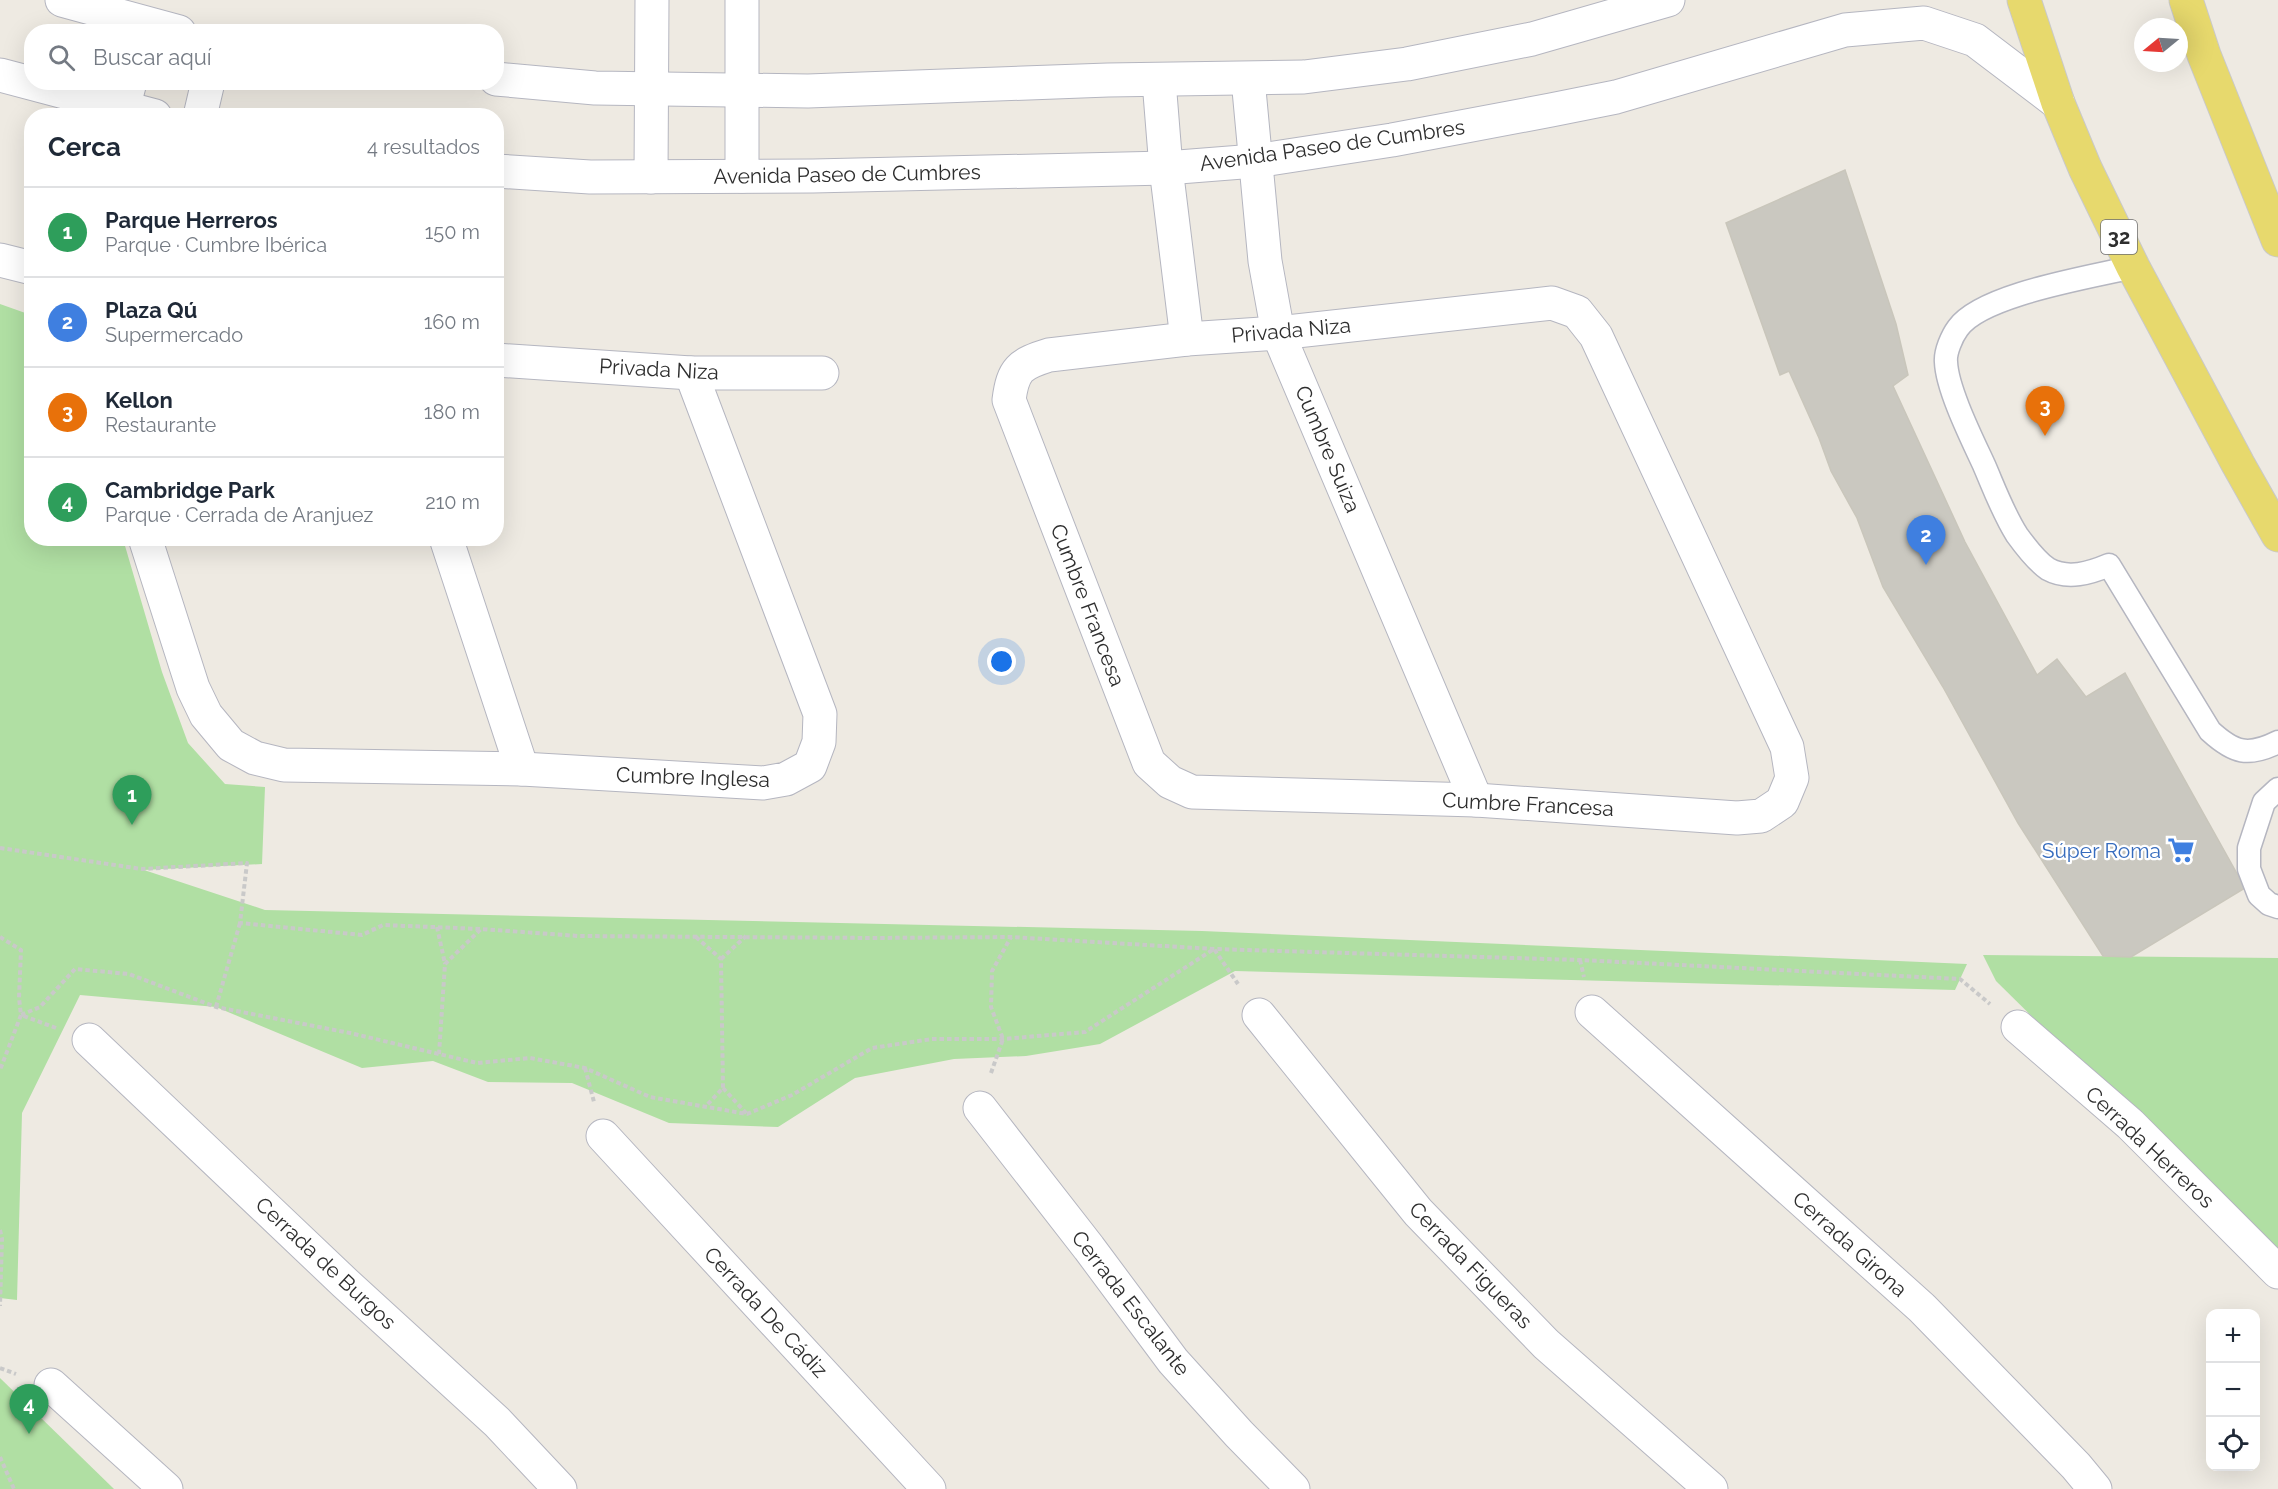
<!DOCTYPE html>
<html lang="es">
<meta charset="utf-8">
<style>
body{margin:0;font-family:Raleway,sans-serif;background:#f2f2f3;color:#1f2937}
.controls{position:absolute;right:18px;bottom:18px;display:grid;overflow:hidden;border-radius:12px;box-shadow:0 6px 24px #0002}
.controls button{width:54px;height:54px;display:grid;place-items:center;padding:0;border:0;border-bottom:2px solid #e0e1e3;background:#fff;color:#1f2937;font:30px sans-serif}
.compass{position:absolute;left:2134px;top:18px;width:54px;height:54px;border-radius:50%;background:#fff;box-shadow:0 6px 24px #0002;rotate:252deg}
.you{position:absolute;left:1002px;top:662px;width:21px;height:21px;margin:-15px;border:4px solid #fff;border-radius:50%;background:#1a73e8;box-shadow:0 0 0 9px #1a73e833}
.badge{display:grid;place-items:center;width:39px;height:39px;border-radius:50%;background:#b45309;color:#fff;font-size:20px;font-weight:700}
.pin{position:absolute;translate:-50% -50px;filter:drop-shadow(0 2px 3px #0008)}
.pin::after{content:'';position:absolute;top:32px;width:21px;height:18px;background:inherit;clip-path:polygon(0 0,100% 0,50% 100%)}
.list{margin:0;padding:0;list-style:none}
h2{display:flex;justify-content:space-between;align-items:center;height:78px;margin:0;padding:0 24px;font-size:26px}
h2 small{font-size:20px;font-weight:400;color:#747a83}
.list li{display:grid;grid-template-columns:39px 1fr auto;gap:18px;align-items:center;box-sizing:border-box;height:90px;padding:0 24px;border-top:2px solid #e0e1e3}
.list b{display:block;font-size:22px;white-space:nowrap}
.list p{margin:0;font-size:20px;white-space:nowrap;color:#747a83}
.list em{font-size:20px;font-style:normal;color:#747a83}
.icon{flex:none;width:33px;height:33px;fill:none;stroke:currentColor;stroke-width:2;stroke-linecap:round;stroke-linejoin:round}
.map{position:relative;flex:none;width:2278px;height:1489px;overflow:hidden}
.search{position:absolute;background:#fff;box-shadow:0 6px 24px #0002;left:24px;top:24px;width:480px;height:66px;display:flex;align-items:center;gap:15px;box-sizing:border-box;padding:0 21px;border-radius:24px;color:#747a83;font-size:22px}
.panel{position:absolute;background:#fff;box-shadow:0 6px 24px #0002;left:24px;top:108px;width:480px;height:438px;border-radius:24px}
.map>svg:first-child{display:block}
</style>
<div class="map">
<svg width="2278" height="1489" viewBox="0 0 2278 1489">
<rect width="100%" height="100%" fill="#eeeae2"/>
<g fill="#b0dfa3">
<polygon points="0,304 31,315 32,538 123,539 162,672 188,743 225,784 265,787 262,864 144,870 265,910 1202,931 1967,964 1955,990 1235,971 1100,1044 1026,1056 954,1059 855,1078 778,1127 669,1123 572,1083 488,1082 433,1061 362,1068 216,1007 80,995 22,1113 17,1300 0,1298"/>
<polygon points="1983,955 2278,958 2278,1259 1996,981"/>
<polygon points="0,1378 114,1489 0,1489"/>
</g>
<polygon fill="#cac8c0" stroke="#c9c6bb" stroke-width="1.5" points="1845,170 1896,324 1908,375 1893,386 1965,542 2037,675 2057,659 2086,697 2125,673 2245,888 2131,957 2103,956 2018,823 1943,687 1883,587 1857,518 1831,471 1819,438 1789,371 1780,375 1726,223"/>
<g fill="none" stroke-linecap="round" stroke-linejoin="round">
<defs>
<g id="service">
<path d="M2133,267C2092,277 1982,294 1958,328C1952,336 1945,352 1946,362C1947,389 1972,439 1984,465C1994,488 2003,513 2017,535C2025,546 2036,561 2048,569C2068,580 2090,573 2109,565L2210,731C2234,753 2248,757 2278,742"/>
<polyline points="2278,789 2264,802 2249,848 2249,869 2259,895 2269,904 2278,907"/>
</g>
<g id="minor">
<polyline points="1248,79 1265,261 1278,333 1476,800"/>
<polyline points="1159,81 1166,168 1187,339"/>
<polyline points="121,116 130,82"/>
<polyline points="200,116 208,82"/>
<polyline points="742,176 742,0"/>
<polyline points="651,177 652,0"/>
<polyline points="0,260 32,268"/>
<path d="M1552,303L1577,312L1596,336L1787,747L1792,778L1782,802L1761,816L1737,818L1476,800L1192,792L1170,782L1149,763L1009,400C1013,369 1020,364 1049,355L1187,339L1278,333Z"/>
<polyline points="496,360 691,373 822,373"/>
<polyline points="145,538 193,688 206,715 231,745 255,758 284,765 522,769 763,783 786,779 810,766 819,742 820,714 691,373"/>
<polyline points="446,538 522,769"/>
<polyline points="1592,1012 1922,1308 2076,1466 2095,1489"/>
<polyline points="1259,1015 1418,1212 1546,1344 1711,1489"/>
<polyline points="2018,1027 2130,1124 2278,1272"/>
<polyline points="89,1040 345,1283 497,1422 560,1489"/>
<polyline points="980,1108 1089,1248 1173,1361 1239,1434 1293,1489"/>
<polyline points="603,1136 929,1489"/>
<polyline points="51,1385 166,1489"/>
</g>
<g id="tertiary">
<polyline points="62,0 179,32"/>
<polyline points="0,75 155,116"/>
<polyline points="496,79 595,88 808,91 1108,80 1304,77 1407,64 1532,39 1668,0"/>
<polyline points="496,171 590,177 813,176 1166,168 1255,161 1392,140 1551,110 1616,97 1845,30 1924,23 1975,40 2058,103"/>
</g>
<g id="primary">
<polyline points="2024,0 2058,103 2085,168 2133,267 2238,464 2278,535"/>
<polyline points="2186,0 2204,55 2278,240"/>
</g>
</defs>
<use href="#service" stroke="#b5b6c0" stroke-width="25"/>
<use href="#minor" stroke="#b5b6c0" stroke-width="35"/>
<use href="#tertiary" stroke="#b5b6c0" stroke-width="35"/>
<use href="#primary" stroke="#c9c9c9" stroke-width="35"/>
<g stroke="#c9c9c9" stroke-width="4" stroke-dasharray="4.5 3" stroke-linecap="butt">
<polyline points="0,848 142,869 247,863 240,923 362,935 383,925 481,929 578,936 874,938 1011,937 1214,949 1580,960 1960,979 1990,1004"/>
<polyline points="437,927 445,964"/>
<polyline points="0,937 21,950 19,998 21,1015 0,1070"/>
<polyline points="696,937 721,959 723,1088 706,1106"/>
<polyline points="721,959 746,936"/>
<polyline points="1580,960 1584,977"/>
<polyline points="216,1007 240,923"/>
<polyline points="56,1028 21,1015 40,1007 75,969 129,974 216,1007 350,1033 477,1063 530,1058 585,1068 650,1097 747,1114 792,1095 872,1048 932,1039 1003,1039 1085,1032 1214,949 1238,984"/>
<polyline points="439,1054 445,964 481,929"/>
<polyline points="585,1068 594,1102"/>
<polyline points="991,1073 1003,1039 991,1007 992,971 1011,937"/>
<polyline points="723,1088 747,1114"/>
<polyline points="0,1230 2,1239 0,1306"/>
<polyline points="0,1368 16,1374"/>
<polyline points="0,1457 14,1489"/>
</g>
<use href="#service" stroke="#fff" stroke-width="22"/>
<use href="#minor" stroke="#fff" stroke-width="33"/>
<use href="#tertiary" stroke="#fff" stroke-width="33"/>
<use href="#primary" stroke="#e7d96d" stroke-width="33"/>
</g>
<defs>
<symbol id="supermarket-bare" viewBox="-9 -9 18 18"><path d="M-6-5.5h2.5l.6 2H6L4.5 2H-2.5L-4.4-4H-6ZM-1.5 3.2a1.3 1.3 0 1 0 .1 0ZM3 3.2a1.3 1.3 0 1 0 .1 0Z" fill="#3f7fe0" stroke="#fff" stroke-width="2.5" paint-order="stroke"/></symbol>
</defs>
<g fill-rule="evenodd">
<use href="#supermarket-bare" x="2162" y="831" width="38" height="38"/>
</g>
<g text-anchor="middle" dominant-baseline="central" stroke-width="4.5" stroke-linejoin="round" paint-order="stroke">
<rect fill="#fff" stroke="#6d6d6d" stroke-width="1.5" x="2101" y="220" width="36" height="34" rx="4.5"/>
<g font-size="20" font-weight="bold" fill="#2e2e2e">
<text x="2119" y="237">32</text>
</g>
<g font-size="21" fill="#2e2e2e" stroke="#fff">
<text transform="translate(1332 145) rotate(-8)">Avenida Paseo de Cumbres</text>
<text transform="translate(847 174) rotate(-1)">Avenida Paseo de Cumbres</text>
<text transform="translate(1291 330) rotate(-5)">Privada Niza</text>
<text transform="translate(659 369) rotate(3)">Privada Niza</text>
<text transform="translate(1328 449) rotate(67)">Cumbre Suiza</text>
<text transform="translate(1088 605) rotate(69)">Cumbre Francesa</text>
<text transform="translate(693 777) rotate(2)">Cumbre Inglesa</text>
<text transform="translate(1528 804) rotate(3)">Cumbre Francesa</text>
<text transform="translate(2150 1147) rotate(43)">Cerrada Herreros</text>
<text transform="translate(1850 1244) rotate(42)">Cerrada Girona</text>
<text transform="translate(326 1263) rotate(43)">Cerrada de Burgos</text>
<text transform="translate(1471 1265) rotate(46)">Cerrada Figueras</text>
<text transform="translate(1131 1303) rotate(52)">Cerrada Escalante</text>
<text transform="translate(766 1312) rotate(47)">Cerrada De Cádiz</text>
</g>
<g font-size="21" fill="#366cbe" stroke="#fff" text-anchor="end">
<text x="2161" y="850">Súper Roma</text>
</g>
</g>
</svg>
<div class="controls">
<button>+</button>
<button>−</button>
<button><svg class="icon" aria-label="locate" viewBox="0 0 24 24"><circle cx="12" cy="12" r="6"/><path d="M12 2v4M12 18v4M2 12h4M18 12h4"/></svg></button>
</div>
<svg class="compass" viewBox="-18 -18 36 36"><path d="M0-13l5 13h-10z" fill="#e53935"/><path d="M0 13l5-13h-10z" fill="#747a83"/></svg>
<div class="you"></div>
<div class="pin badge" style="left:132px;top:825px;background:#2e9e5b">1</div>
<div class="pin badge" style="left:1926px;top:565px;background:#3f7fe0">2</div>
<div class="pin badge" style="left:2045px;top:436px;background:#e8710a">3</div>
<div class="pin badge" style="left:29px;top:1434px;background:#2e9e5b">4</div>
<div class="search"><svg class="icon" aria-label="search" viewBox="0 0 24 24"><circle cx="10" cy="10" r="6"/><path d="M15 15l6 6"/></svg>Buscar aquí</div>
<section class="panel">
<h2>Cerca<small>4 resultados</small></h2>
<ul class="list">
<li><span class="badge" style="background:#2e9e5b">1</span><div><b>Parque Herreros</b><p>Parque · Cumbre Ibérica</p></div><em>150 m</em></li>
<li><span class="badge" style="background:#3f7fe0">2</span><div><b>Plaza Qú</b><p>Supermercado</p></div><em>160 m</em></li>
<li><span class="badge" style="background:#e8710a">3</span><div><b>Kellon</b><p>Restaurante</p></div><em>180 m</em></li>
<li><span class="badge" style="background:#2e9e5b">4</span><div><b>Cambridge Park</b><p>Parque · Cerrada de Aranjuez</p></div><em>210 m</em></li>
</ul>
</section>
</div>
